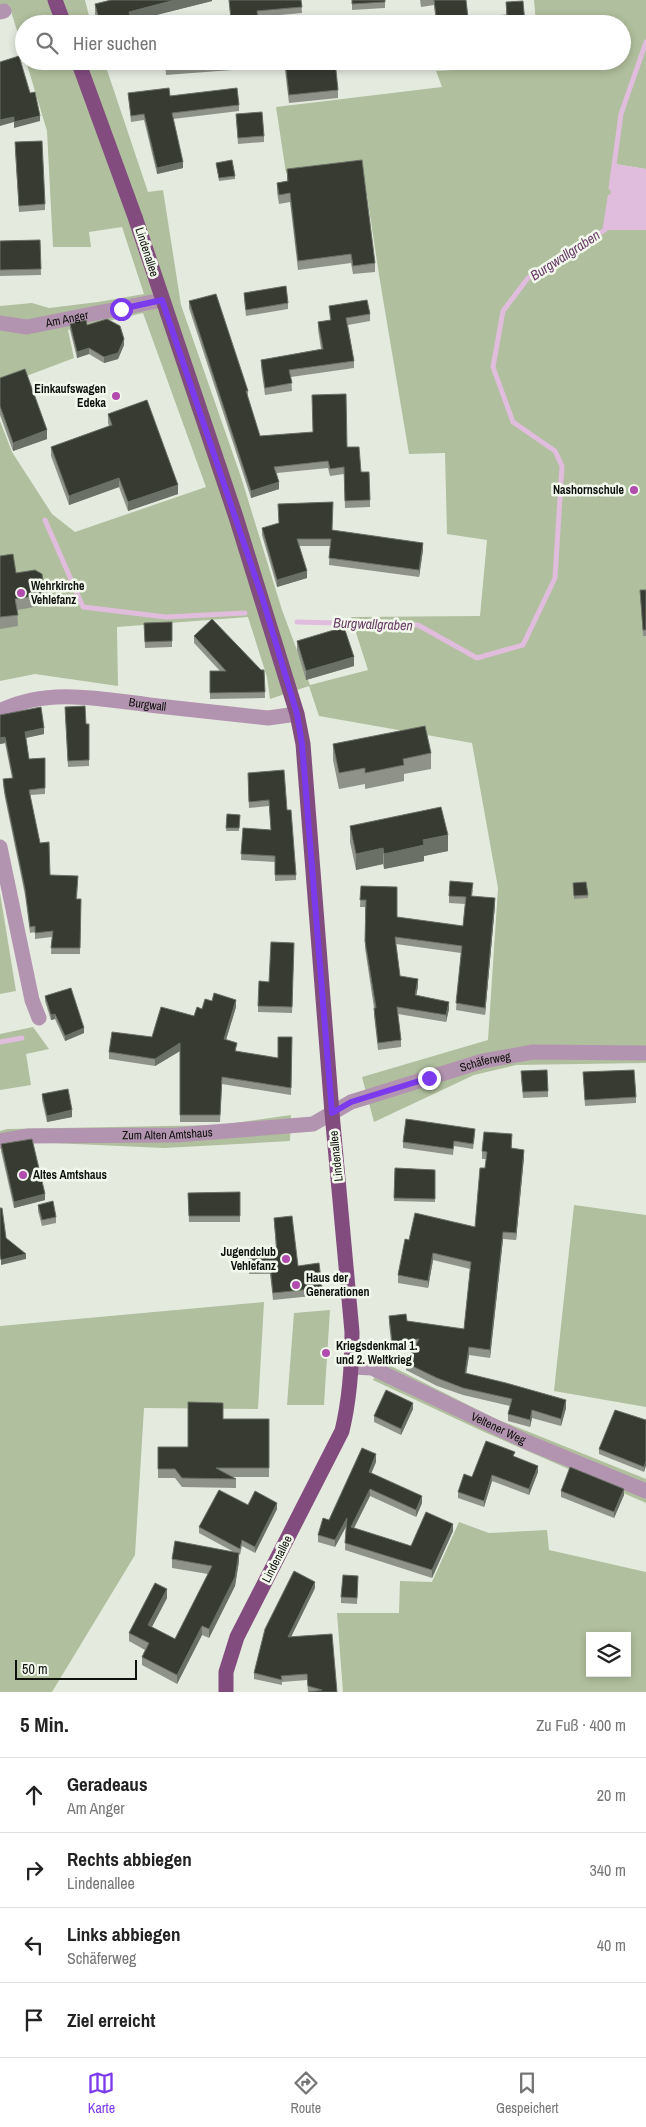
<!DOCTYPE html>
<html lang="de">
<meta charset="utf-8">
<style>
body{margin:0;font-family:"Archivo Narrow",sans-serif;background:#f2f2f2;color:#222}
.controls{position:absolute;right:15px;bottom:15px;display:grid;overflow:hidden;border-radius:0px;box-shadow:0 2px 8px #0003}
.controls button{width:45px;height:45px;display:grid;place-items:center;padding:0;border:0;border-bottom:1px solid #e0e0e0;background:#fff;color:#222;font:25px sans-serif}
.scale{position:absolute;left:15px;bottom:12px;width:122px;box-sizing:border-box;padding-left:5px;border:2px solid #0f110d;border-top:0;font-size:14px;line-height:18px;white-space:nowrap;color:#0f110d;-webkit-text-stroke:4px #f2f8ec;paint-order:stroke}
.stop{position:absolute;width:15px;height:15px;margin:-11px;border:4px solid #7c3aed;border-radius:50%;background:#fff}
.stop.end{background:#7c3aed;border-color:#fff;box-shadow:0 1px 5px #0008}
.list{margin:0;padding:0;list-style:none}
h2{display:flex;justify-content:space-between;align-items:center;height:65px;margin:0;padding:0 20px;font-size:21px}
h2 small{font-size:16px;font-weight:400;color:#767676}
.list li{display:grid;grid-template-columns:32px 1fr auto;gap:15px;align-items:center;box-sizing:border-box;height:75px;padding:0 20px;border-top:1px solid #e0e0e0}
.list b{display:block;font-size:19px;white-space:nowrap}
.list p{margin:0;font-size:16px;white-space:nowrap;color:#767676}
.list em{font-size:16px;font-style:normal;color:#767676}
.icon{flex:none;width:28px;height:28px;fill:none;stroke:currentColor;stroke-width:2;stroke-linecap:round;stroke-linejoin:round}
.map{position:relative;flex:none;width:646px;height:1692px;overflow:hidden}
.search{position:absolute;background:#fff;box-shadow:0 2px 8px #0003;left:15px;right:15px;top:15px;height:55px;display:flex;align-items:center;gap:12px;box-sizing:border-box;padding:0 18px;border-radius:28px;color:#767676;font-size:19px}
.sheet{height:365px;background:#fff}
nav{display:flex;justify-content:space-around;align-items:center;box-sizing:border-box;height:70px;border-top:1px solid #e0e0e0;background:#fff;font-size:14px;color:#767676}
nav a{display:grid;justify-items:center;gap:2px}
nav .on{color:#7c3aed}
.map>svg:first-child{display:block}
</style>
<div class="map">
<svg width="646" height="1692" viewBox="0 0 646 1692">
<rect width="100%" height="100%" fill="#e5eadf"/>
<g fill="#b0bf9d" fill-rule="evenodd">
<polygon points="0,0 85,0 91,24 24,24 24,53 9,5 0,6"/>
<polygon points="534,0 646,0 646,169 615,164 606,230 646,230 646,1063 516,1065 474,1075 374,1122 362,1077 488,1040 498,888 472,743 319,716 309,686 270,699 267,677 248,617 117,627 118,686 35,674 0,681 0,421 12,452 52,514 75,532 206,487 143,313 68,330 74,358 0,386 0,306 32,303 49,308 98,302 144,294 122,227 89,232 91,247 53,247 47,131 26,61 104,61 148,192 163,190 181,305 241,477 282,610 310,685 368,670 351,617 480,616 487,540 447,534 445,453 409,454 379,275 362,162 286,173 276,107 442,87 436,71 538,65 538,61 622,61 622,24 536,24"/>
<polygon points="0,893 16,991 0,994"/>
<polygon points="33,1027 49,1049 26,1054 31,1085 0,1090 0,1034"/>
<polygon points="291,1115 290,1141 164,1148 31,1142 0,1149 0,1131 7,1129 220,1125"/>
<polygon points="574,1205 646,1215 646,1407 554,1391"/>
<polygon points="264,1302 258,1409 144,1408 135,1555 52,1692 0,1692 0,1326"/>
<polygon points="330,1310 324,1405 287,1405 294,1313"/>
<polygon points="381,1361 494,1418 646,1479 646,1503 482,1431 373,1380"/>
<path d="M459,1522L489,1533L547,1530L549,1550L646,1572V1692H343L337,1613H399L400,1581L432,1582ZM590,1636H627V1673H590Z"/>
</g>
<polygon fill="#e0bcdd" points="615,164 646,169 646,230 605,230"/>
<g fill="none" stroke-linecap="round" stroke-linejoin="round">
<g stroke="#e0bcdd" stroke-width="5">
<polyline points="611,188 621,114 646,42"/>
<polyline points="45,520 83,607 166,617 245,613"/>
<polyline points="297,622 418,625 477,658 523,645 555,578 562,466 555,451 513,422 493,367 503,311 528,278 605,230 610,197"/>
<polyline points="0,1042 22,1038"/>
</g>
<g stroke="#b394b0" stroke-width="15">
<polyline points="0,12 4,11"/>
<path id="s1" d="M0,323L27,327L162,300"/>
<path id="s2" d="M0,711C48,686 107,700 158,706C194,710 231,714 268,718L297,714"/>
<polyline points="0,847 32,1000 39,1018"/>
<path id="s3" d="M0,1141L27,1136L177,1135L313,1124L351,1102L483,1061L533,1052L646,1053"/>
<path id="s4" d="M352,1367L372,1368L527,1442L646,1491"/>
</g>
<g stroke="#824c7f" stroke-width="15">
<polyline points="55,0 64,24"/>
<path d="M78,61L135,217L236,517L297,714L303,744L332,1113L352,1332C352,1366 350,1398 342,1431L237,1637L226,1672V1692"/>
</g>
</g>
<g fill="#8e9288">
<polygon points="212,0 212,1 131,21 132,24 97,24 95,15 95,4"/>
<polygon points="229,0 301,0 302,13 258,17 258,23 231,24"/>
<polygon points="352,0 385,0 385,8 352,10"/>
<polygon points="420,0 466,0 468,18 506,15 506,2 525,24 436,24 434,5 421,7"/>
<polygon points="165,61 335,61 338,90 338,98 289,103 284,62 232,70 166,75"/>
<polygon points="484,61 498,61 498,66 485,67"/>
<polygon points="128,93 170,96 239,105 239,111 173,119 183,168 157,174 144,120 131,122"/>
<polygon points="236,114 264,136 264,142 238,144"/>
<polygon points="15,148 45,204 45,210 19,212"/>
<polygon points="216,163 235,176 235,179 219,181"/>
<polygon points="287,169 375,263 375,272 353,274 351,263 298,270 290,202 279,204 277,192 277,183 287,181"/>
<polygon points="40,240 41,275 0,276 0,241"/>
<polygon points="244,293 288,303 288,309 246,316 244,299"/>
<polygon points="189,301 248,391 248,397 260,436 347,447 361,472 370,500 370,507 345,508 344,474 330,476 328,468 277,473 279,489 251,498 189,308"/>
<polygon points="329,306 370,314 370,321 348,325 354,361 354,368 291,377 292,391 265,395 261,367 261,360 321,349 318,329 318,322 330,320"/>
<polygon points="70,324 87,325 124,345 118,359 104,363 89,354 77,358 70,330"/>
<polygon points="0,378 47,439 13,451 0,415"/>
<polygon points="108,414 178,494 128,511 119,487 69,505 51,456 51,447 109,426 108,423"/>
<polygon points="262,528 333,530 423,550 419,577 329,565 330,546 299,546 307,578 277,587 262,535"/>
<polygon points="0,556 16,573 35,570 44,600 40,606 17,610 18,626 0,629"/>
<polygon points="640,590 646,590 646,636 643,636"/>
<polygon points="144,623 172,641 172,647 145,648"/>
<polygon points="194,636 261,670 264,670 265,698 210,699 210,671 220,671 194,643"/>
<polygon points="297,641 354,666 306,680 297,650"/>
<polygon points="65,712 86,724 89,724 89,766 68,767"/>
<polygon points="0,715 44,734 26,738 29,759 45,758 45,794 30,795 40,843 50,875 78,882 77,899 81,899 80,954 51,954 52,937 35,939 35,932 30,933 25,895 5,798 3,785 3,779 12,778 5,743 0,744"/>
<polygon points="333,744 431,753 431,769 404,774 404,781 365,789 365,784 339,789 333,760"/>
<polygon points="248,779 287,810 296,875 296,880 275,881 275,862 241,860 243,828 271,830 269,806 249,808"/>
<polygon points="227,814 240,815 239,831 226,831"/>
<polygon points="350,826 448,851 424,856 424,861 384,869 383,864 356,870 350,842"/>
<polygon points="573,883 588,895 588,898 574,899"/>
<polygon points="361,886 397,917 463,926 465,904 449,903 449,896 473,890 472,896 495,905 485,1015 456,1010 461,953 396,944 400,976 418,986 416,996 449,1009 446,1022 398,1014 401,1040 401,1047 378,1050 374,1015 374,1008 365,948 365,907 360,907"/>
<polygon points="294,943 292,1013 258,1012 258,1006 269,982"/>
<polygon points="45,996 84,1033 65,1041 55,1019 51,1020 45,1001"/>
<polygon points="236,1007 226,1040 237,1051 278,1058 292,1037 291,1095 222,1084 220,1122 180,1122 180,1051 155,1066 109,1059 109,1052 152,1037 194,1016 202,1009"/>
<polygon points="583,1072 636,1097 636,1103 585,1106"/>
<polygon points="521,1078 548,1091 548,1097 523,1098"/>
<polygon points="42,1094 72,1117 47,1122 42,1100"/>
<polygon points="475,1135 473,1149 454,1146 453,1155 403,1148 403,1142"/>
<polygon points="512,1142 512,1148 524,1157 516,1240 503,1239 490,1358 469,1355 466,1374 566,1408 561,1426 532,1418 530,1427 508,1421 508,1414 510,1406 463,1395 437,1386 406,1370 406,1363 415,1347 392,1349 389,1324 389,1316 407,1321 464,1329 470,1269 433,1260 428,1288 398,1283 398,1275 409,1240 475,1227 485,1168 486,1159 482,1159 482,1151"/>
<polygon points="1,1144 45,1200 14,1208 1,1151"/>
<polygon points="395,1168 435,1170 435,1202 394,1201"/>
<polygon points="240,1192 240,1222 189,1222 188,1193"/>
<polygon points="38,1205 56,1217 56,1223 42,1226 38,1211"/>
<polygon points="274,1218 298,1266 322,1288 322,1295 273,1300 270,1274 249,1274 248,1254 276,1251"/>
<polygon points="413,1409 401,1435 374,1422 374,1416"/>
<polygon points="223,1419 269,1419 269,1477 233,1477 236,1479 236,1488 182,1487 175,1478 158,1478 158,1447 188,1447"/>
<polygon points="646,1420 644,1472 599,1454 599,1449"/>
<polygon points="515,1457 538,1472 529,1495 492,1481 484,1507 458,1498 458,1492 472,1477"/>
<polygon points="376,1462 371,1473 422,1503 416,1517 370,1496 354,1528 411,1546 453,1531 432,1578 345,1550 346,1526 335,1547 318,1542 318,1535"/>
<polygon points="561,1491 624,1495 614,1518 561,1497"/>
<polygon points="248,1505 277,1509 255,1553 242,1546 240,1555 239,1554 239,1561 235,1586 209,1638 202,1635 177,1684 142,1665 142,1657 145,1650 129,1641 129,1633 167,1598 152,1627 175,1639 208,1574 172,1568 172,1559 234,1552 199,1533 199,1527"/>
<polygon points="358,1582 357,1604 341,1603 341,1597"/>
<polygon points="315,1588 291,1637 337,1692 308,1692 307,1680 282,1682 282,1685 254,1679 254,1673"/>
</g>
<g fill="#6b7066">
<polygon points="175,0 212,0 212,1 129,22 129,12"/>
<polygon points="40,116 40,121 14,128 14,122"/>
<polygon points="14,117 14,122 0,126 0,120"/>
<polygon points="183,162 183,168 157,174 157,168"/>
<polygon points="124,339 124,345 118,359 104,363 104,357"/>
<polygon points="89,348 89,354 77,358 77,352"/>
<polygon points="47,430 47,439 13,451 13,443"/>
<polygon points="119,478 119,487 69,505 69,496"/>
<polygon points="279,482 279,489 251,498 251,491"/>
<polygon points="178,485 178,494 128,511 128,502"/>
<polygon points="423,543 423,550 419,577 419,570"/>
<polygon points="307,571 307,578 277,587 277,580"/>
<polygon points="44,588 44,600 40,606 40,595"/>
<polygon points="354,657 354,666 306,680 306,671"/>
<polygon points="44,728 44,734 25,738 25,732"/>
<polygon points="5,737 5,743 0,744 0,738"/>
<polygon points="448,835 448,851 424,856 424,861 384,869 384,854 423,840"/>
<polygon points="383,848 383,864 356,870 356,854"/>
<polygon points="495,898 495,905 485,1015 485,1008"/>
<polygon points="418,979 418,986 415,1002 415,995"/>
<polygon points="236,1000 236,1007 224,1046 224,1039"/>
<polygon points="449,1002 449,1009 446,1022 446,1015"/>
<polygon points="55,1014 55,1019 51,1020 51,1015"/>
<polygon points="84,1028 84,1033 65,1041 65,1036"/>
<polygon points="180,1043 180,1051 155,1066 155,1059"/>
<polygon points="72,1110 72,1117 47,1122 47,1116"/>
<polygon points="524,1150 524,1157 516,1240 516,1233"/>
<polygon points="45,1194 45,1200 14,1208 14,1202"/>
<polygon points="503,1232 503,1239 490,1358 490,1350"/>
<polygon points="433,1253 433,1260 428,1288 428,1281"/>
<polygon points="26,1254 26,1259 1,1265 1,1260"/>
<polygon points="469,1347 469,1355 465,1381 465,1373"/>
<polygon points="566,1400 566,1408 561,1426 561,1419"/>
<polygon points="413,1403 413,1409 401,1435 401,1429"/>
<polygon points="532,1410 532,1418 530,1427 530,1420"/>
<polygon points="376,1454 376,1462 369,1479 369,1472"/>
<polygon points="646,1461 646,1466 644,1472 644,1467"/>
<polygon points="538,1466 538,1472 529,1495 529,1489"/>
<polygon points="492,1475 492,1481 484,1507 484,1501"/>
<polygon points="370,1489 370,1496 351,1534 351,1527"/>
<polygon points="624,1489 624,1495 614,1518 614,1512"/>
<polygon points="422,1496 422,1503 416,1517 416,1510"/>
<polygon points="277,1503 277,1509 255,1553 255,1547"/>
<polygon points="347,1518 347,1525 335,1547 335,1540"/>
<polygon points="453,1524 453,1531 432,1578 432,1570"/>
<polygon points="239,1553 239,1561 235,1586 209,1638 209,1629"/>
<polygon points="315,1582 315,1588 288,1643 288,1637"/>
<polygon points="167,1589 167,1598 148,1634 148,1625"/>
<polygon points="202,1626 202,1635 177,1684 177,1675"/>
</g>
<g fill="#373b32" stroke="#6b7066">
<polygon points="111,0 175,0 129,12 132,24 100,24 95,4"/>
<polygon points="229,0 301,0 302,7 257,11 258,17 231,19"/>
<polygon points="352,0 385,0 385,2 352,4"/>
<polygon points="434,0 466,0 468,18 507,15 506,2 523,1 525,24 437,24"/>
<polygon points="19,56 30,93 35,92 40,116 14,122 14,117 0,120 0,62"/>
<polygon points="166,61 240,61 166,67"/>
<polygon points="285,61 335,61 338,90 289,95"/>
<polygon points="169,88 170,96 237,88 239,105 172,113 183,162 157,168 144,114 131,116 128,93"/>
<polygon points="262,112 264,136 238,138 236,114"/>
<polygon points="42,141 45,204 19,206 15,142"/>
<polygon points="232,160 235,176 219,178 216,163"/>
<polygon points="362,160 375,263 353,266 351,254 298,261 290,193 279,195 277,183 288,181 287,169"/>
<polygon points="40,240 41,269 0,270 0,241"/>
<polygon points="286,286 288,303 246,310 244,293"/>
<polygon points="216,294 248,391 246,391 260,436 313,432 312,395 346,394 347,447 359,447 361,472 369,472 370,500 345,501 344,467 330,469 328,461 274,467 279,482 251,491 189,301"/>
<polygon points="367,300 370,314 346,318 354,361 289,370 292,383 265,388 261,360 323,349 318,322 331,320 329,306"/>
<polygon points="107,319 120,326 124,339 118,353 104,357 89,348 77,352 70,324 86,320 87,325"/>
<polygon points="25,369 47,430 13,443 0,406 0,378"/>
<polygon points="147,400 178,485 128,502 119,478 69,496 51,447 112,425 108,414"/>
<polygon points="333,502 332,530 423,543 419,570 329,558 331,539 297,539 307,571 277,580 262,528 279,523 278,504"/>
<polygon points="13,554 16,573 35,570 42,574 44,588 40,595 15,599 18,615 0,617 0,556"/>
<polygon points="640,590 646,590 646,630 643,630"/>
<polygon points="212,619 261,670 264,670 265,692 210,693 210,671 226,671 194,636"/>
<polygon points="172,622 172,641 145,642 144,623"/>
<polygon points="344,627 354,657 306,671 297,641"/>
<polygon points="85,706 86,724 89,724 89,760 68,761 65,707"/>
<polygon points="41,707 44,728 25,732 29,759 45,758 45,788 29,790 40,843 49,842 50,875 78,876 76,899 81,899 80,948 51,948 53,931 35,933 35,926 30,927 25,889 5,793 3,779 13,778 5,737 0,738 0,715"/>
<polygon points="425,726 431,753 403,759 404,765 365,773 365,768 339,773 333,744"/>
<polygon points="284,770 287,810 291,810 296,875 275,875 275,856 241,854 243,828 271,830 269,800 249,802 248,773"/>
<polygon points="441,807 448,835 423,840 424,845 384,854 383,848 356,854 350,826"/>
<polygon points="227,814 240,815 239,828 226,828"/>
<polygon points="450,881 473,883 471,896 495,898 485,1008 456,1003 462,946 395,937 400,976 418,979 415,995 449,1002 446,1015 397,1007 401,1040 378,1043 374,1008 376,1008 365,941 366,900 360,900 361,886 397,887 397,917 463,926 466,897 449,896"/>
<polygon points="586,882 588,895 574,896 573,883"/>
<polygon points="271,942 294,943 292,1007 258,1006 259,981 269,982"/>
<polygon points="71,988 84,1028 65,1036 55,1014 51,1015 45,996"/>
<polygon points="214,993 236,1000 224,1039 237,1043 235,1051 278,1058 278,1037 292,1037 291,1088 222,1077 220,1115 180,1115 180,1043 155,1059 109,1052 112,1032 152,1037 161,1007 194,1016 197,1007 202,1009 205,999 212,1001"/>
<polygon points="547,1070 548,1091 523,1092 521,1071"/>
<polygon points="634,1070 636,1097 585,1100 583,1072"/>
<polygon points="68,1089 72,1110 47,1116 42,1094"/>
<polygon points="406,1119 475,1129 473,1144 454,1141 453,1149 403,1142"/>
<polygon points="484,1132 512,1134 511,1148 524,1150 516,1233 503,1232 490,1350 469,1347 465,1373 506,1383 566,1400 561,1419 532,1410 530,1420 508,1414 512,1399 463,1388 437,1378 406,1363 419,1339 392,1342 389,1316 406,1314 407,1321 464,1329 471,1262 433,1253 428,1281 398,1275 405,1239 409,1240 415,1213 475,1227 480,1168 485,1168 487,1152 482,1151"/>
<polygon points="32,1139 45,1194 14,1202 1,1144"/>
<polygon points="395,1168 435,1170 435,1199 394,1198"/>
<polygon points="240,1192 240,1216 189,1216 188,1193"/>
<polygon points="53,1201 56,1217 42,1220 38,1205"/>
<polygon points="0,1208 2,1208 6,1238 26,1254 1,1260 0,1255"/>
<polygon points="292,1216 298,1266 319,1263 322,1288 273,1293 270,1266 249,1267 248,1254 277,1251 274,1218"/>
<polygon points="386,1390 413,1403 401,1429 374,1416"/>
<polygon points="188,1402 223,1403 223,1419 269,1419 269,1468 216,1468 236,1479 182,1478 175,1469 158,1469 158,1447 188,1447"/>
<polygon points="615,1410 646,1420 646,1461 644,1467 599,1449"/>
<polygon points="486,1441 515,1452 513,1456 538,1466 529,1489 492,1475 484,1501 458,1492 464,1474 472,1477"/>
<polygon points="362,1448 376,1454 369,1472 422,1496 416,1510 370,1489 351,1527 411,1546 426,1512 453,1524 432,1570 345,1543 347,1518 335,1540 318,1535 323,1518 329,1520"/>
<polygon points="570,1467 624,1489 614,1512 561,1491"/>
<polygon points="219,1490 248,1505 255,1491 277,1503 255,1547 242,1540 240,1549 199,1527"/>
<polygon points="175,1541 239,1553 235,1577 209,1629 202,1626 177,1675 142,1657 149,1643 129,1633 155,1583 167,1589 148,1625 175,1639 212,1566 172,1559"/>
<polygon points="294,1571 315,1582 288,1637 332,1634 337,1692 309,1692 322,1690 308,1686 307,1674 281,1676 282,1680 254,1673 265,1629"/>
<polygon points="343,1575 358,1576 357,1598 341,1597"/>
</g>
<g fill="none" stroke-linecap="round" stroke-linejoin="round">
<polyline stroke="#7c3aed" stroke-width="6" points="121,309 162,300 263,600 297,714 302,744 332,1113 351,1102 429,1078"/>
</g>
<g fill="#b24bae" stroke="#f2f8ec" stroke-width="2">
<circle cx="116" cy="396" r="5"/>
<circle cx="634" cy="490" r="5"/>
<circle cx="21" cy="593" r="5"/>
<circle cx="23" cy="1175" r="5"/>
<circle cx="286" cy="1259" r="5"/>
<circle cx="296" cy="1285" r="5"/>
<circle cx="326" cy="1353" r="5"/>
</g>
<g text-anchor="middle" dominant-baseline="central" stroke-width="5" stroke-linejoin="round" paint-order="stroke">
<g font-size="12" fill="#0f110d" stroke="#f2f8ec">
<text transform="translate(147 252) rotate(72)">Lindenallee</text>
<text stroke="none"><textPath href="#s1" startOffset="68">Am Anger</textPath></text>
<text stroke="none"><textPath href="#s2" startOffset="150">Burgwall</textPath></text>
<text stroke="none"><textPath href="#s3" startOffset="498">Schäferweg</textPath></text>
<text stroke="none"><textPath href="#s3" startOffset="168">Zum Alten Amtshaus</textPath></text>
<text transform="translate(336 1156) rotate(-96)">Lindenallee</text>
<text stroke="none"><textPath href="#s4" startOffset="160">Veltener Weg</textPath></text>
<text transform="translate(277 1559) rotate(-63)">Lindenallee</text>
</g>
<g font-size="12" font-weight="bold" fill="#0f110d" stroke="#f2f8ec" text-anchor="start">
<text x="106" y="389" text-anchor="end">Einkaufswagen<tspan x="106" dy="14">Edeka</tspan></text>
<text x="624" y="490" text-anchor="end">Nashornschule</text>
<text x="31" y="586">Wehrkirche<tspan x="31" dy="14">Vehlefanz</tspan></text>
<text x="33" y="1175">Altes Amtshaus</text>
<text x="276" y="1252" text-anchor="end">Jugendclub<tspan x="276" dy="14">Vehlefanz</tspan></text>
<text x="306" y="1278">Haus der<tspan x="306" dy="14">Generationen</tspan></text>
<text x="336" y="1346">Kriegsdenkmal 1.<tspan x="336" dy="14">und 2. Weltkrieg</tspan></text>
</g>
<g font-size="14" font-style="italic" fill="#6c3e6a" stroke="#f2f8ec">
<text transform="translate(565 255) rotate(-33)">Burgwallgraben</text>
<text transform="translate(373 624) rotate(2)">Burgwallgraben</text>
</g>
</g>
</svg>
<div class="controls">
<button><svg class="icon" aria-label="layers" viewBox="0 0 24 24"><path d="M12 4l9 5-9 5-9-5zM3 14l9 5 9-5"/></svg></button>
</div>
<div class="scale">50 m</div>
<div class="stop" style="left:121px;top:309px"></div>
<div class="stop end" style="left:429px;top:1078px"></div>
<div class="search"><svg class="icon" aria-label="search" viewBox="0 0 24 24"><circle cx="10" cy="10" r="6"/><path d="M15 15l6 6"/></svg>Hier suchen</div>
</div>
<section class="sheet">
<h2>5 Min.<small>Zu Fuß · 400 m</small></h2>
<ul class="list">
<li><svg class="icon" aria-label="ahead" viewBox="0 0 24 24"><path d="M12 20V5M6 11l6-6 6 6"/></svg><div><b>Geradeaus</b><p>Am Anger</p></div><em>20 m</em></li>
<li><svg class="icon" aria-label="right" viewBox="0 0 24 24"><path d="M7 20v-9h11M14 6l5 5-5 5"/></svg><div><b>Rechts abbiegen</b><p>Lindenallee</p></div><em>340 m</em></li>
<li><svg class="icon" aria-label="left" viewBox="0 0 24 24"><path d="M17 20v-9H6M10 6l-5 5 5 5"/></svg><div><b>Links abbiegen</b><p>Schäferweg</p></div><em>40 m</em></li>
<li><svg class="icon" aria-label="arrive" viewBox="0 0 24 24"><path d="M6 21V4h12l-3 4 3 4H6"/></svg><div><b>Ziel erreicht</b></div></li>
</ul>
</section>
<nav>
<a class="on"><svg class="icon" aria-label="map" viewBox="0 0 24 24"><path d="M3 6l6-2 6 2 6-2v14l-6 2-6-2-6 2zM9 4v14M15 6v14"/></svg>Karte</a>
<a><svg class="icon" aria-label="directions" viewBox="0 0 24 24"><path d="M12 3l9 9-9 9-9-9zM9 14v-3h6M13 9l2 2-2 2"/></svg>Route</a>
<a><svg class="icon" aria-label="saved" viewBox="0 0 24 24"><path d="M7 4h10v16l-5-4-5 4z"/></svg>Gespeichert</a>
</nav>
